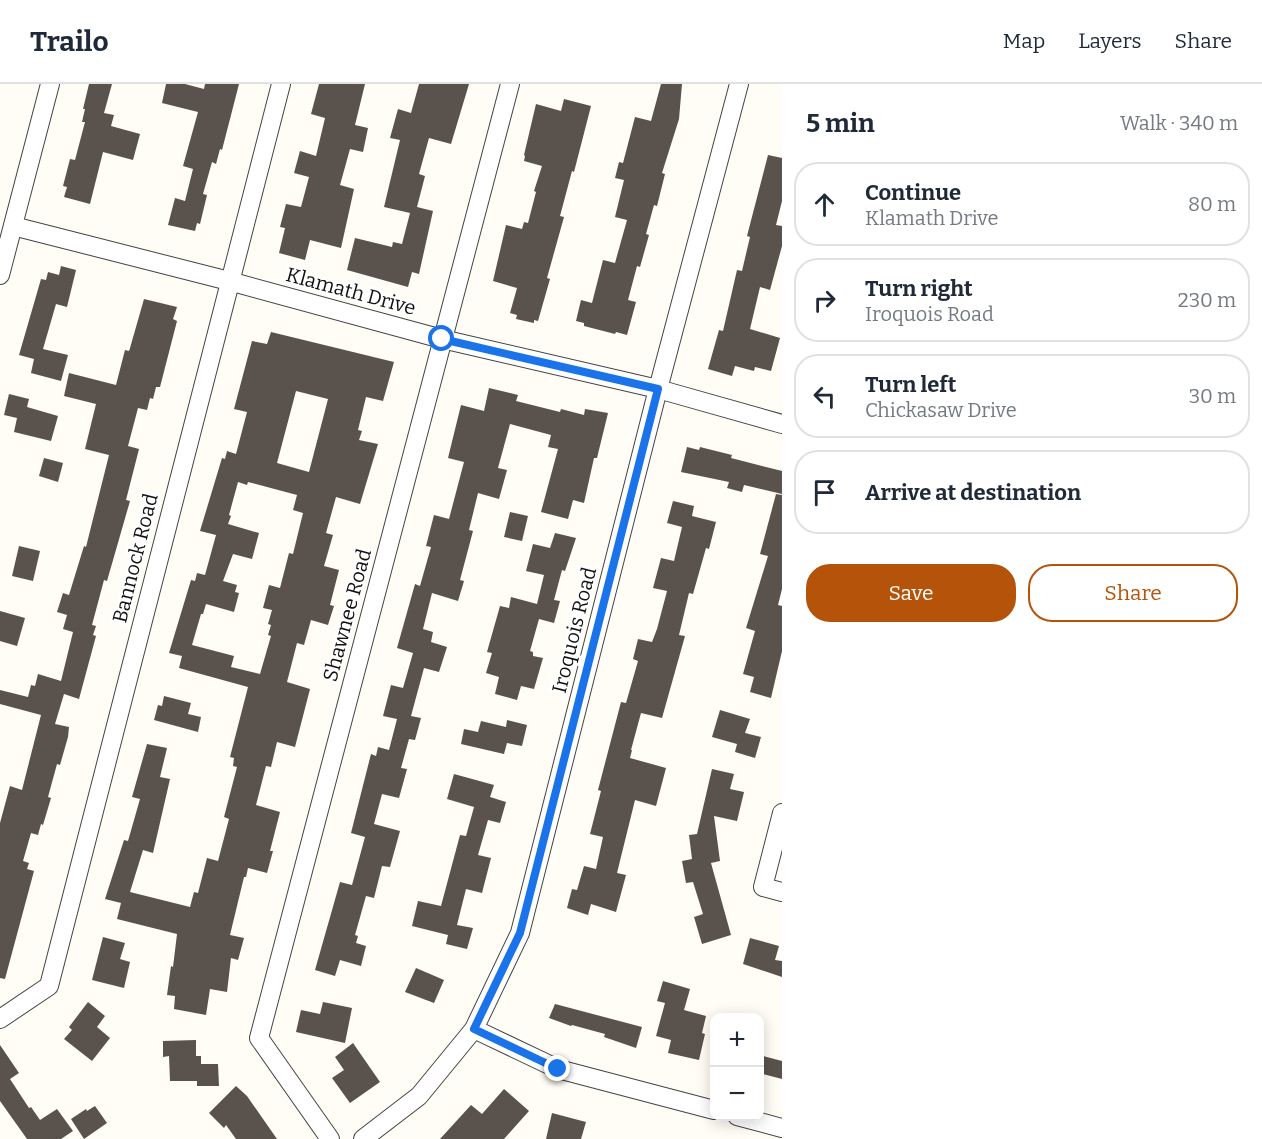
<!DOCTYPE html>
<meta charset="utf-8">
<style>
body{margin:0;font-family:Bitter,serif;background:#f2f2f3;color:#1f2937}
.controls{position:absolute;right:18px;bottom:18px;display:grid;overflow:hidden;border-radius:12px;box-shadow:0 3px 15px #0003}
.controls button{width:54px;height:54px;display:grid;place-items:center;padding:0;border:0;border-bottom:2px solid #e0e1e3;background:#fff;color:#1f2937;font:30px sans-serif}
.stop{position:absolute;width:18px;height:18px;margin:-14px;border:4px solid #1a73e8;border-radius:50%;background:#fff}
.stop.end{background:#1a73e8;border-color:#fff;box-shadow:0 2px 6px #0008}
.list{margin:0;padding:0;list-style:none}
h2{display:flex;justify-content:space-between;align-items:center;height:78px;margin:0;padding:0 24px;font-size:26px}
h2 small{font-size:20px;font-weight:400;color:#747a83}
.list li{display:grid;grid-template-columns:39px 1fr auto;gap:18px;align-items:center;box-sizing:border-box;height:84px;margin:0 12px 12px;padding:0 12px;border:2px solid #e0e1e3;border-radius:24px}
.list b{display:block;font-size:22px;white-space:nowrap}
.list p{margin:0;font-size:20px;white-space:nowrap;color:#747a83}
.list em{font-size:20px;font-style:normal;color:#747a83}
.actions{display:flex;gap:12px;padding:18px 24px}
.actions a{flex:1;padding:14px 0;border:2px solid #b45309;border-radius:24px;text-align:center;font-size:21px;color:#b45309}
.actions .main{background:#b45309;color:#fff}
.icon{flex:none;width:33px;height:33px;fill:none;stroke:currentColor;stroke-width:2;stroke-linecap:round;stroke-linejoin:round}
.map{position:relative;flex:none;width:782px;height:1055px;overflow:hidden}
header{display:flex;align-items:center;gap:36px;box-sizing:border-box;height:84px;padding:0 30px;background:#fff;border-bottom:2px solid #e0e1e3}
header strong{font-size:28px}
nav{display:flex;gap:33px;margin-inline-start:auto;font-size:21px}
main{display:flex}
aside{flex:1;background:#fff}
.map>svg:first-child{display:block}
</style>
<header>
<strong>Trailo</strong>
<nav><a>Map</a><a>Layers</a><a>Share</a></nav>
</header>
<main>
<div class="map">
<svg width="782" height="1055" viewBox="0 0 782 1055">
<rect width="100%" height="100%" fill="#fffdf5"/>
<g fill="#5a524d" fill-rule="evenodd">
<polygon points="89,0 112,0 104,29 114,31 111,42 140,50 133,76 103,68 90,120 64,113 67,103 63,102 70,75 75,76 85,38 82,38 85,25 83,25"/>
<polygon points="166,0 185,0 204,5 205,0 239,0 222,66 220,65 216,80 212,78 203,110 207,111 200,140 197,139 195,147 168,141 175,114 185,117 193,85 183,82 198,28 162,19"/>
<polygon points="319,0 365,0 355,41 368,44 363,68 350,65 340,101 354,105 341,164 310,156 305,176 279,169 285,144 280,143 286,120 301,123 309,93 294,89 300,67 316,72 325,34 311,30"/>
<polygon points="419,0 469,0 451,60 429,54 419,90 425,92 417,123 433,127 419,190 412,188 408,203 347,186 355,154 392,163 393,158 402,160 410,129 384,123 400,56 390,54 398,25 411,29"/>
<polygon points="661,0 682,0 679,35 662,89 665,90 657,122 654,121 646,150 649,151 640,183 637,182 628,216 636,218 627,251 616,248 615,250 584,242 584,239 576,237 581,216 592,219 603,176 615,179 627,136 615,133 624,96 615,94 619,78 623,79 635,33 651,37"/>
<polygon points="564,15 591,22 574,88 572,87 560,132 564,133 547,194 550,195 538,237 534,236 534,239 516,235 517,231 510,229 517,204 493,197 506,141 522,145 524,138 528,139 536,108 534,107 542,82 524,77 525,72 524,71 536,20 561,27"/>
<polygon points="768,71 782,74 782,117 776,141 782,142 782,162 770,206 760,203 750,245 780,254 771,287 755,283 754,287 735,282 732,292 708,285 719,246 723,247 737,186 742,187 750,153 747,152"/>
<polygon points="61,182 76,186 67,223 56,220 43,265 68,271 61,297 31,289 34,275 19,271 41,195 46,196 48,188 59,191"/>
<polygon points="144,215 177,223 173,235 177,237 160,303 156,303 153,315 150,314 147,326 138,324 128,362 139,365 126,416 130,417 107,497 104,496 92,541 96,542 93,551 96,552 79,615 64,610 55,640 69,643 68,653 60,681 57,680 48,713 51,714 43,741 41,740 38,751 31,749 23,777 29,779 27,785 34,787 5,895 0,894 0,739 10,702 22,706 41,631 0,620 0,606 28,613 31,601 35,602 38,590 61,597 73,548 63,545 67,531 57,528 63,509 69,511 84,462 86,463 109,371 85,365 96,320 64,312 69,289 116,301 125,266 129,267 130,264"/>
<path d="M271,248L394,278L383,317L366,313L358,346L362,347L359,356L378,360L360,420L336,413L326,449L333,451L324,482L339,486L330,521L334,522L328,541L311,536L304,561L297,559L287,598L310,605L295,663L277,658L271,683L266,682L256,721L280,728L270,767H273L267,789L248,784L246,793H244L230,851L244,854L238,876L231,874L227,908L210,905L206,931L174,925L175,912L167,911L171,882L173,883L177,850L117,835L121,819L105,815L124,756L128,757L140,715L132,713L147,660L167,664L160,693L170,695L153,769L143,766L130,808L190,823L194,808L198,809L207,774L218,777L229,735L224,733L237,683L233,682L234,674L230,673L248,603L179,584L182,572L169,569L191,496L195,497L197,489L205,491L216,451L200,447L222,374L225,375L227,367L236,370L247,328L234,325L252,257L267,260ZM296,307L328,315L309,388L277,379ZM238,398L247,401L248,398L297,411L293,426L303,429L293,470L289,469L280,504L269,501L263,524L272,526L268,540L271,541L268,551L271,552L260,590L231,583L234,572L192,561L201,530H203L206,520L234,528L239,509L235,508L237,501L223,497L233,470L252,475L259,449L228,440L231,432L229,431Z"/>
<polygon points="489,304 518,311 516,317 560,328 561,325 584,331 585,325 608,329 597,374 594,374 584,419 573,416 568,435 541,428 558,365 548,363 551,351 510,340 498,384 507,386 499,415 478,409 469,446 473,447 460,496 464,497 458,517 432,509 423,545 433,548 431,558 447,563 439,588 424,584 411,632 421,634 415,656 409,655 401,684 407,685 399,714 382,710 374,740 400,747 390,783 382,782 374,814 366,812 355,851 358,852 356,859 366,862 361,882 340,876 335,892 315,886 340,798 352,801 365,753 351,749 371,670 376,672 378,663 389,666 397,635 383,632 391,601 403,604 413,569 397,564 415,500 420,502 431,463 426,462 434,431 449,435 464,378 448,374 461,321 484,327"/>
<polygon points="9,310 29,315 27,323 58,332 51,357 14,348 17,334 4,331"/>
<polygon points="687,363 699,366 700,363 732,371 731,374 782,387 782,410 744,401 742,408 727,404 729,398 681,388"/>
<polygon points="44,374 63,379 58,398 39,392"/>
<polygon points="776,410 782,411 782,505 778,521 782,522 782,567 771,614 750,608 754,593 743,590 755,547 746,544 768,472 760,470"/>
<polygon points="673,417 694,422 692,432 716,438 709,465 706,464 693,510 689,509 679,551 685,552 662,634 641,629 631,666 632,666 630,674 666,684 656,722 635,716 617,789 626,791 616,828 591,820 588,831 567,824 572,805 577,806 584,782 596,785 603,753 590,750 601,707 598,706 621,618 626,619 638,577 633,575 638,555 652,558 657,545 667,507 653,504 661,474 674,477 682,443 667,439"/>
<polygon points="510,428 528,432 522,457 504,453"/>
<polygon points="555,449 576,454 565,487 562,486 554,516 560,517 554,539 539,535 530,567 533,568 533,572 543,574 534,605 521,602 517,616 495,610 499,593 486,589 492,569 487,568 500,522 509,524 511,513 537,520 544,491 526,487 533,460 550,464"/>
<polygon points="19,462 40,467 33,497 12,492"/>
<polygon points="0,527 25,534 17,562 0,557"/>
<polygon points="164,612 191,619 188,630 201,633 198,648 154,636 158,621 162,622"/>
<polygon points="720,626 750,635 745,649 761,653 755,674 735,668 737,660 712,653"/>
<polygon points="507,636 527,641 522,662 507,659 504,670 461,660 464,645 478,648 481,637 506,643"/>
<polygon points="712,685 734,690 730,705 744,708 737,737 714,732 720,777 711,779 731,851 702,860 694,833 703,830 693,798 686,799 682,777 692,775 689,751 697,750"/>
<polygon points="454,690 494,701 490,713 506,718 500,739 488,736 478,771 491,774 482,809 466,805 457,841 473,844 467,865 446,860 448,851 412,842 418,817 441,822 460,751 466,752 474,723 447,715"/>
<polygon points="103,853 125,859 120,875 130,878 124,904 92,896"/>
<polygon points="750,854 779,862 775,876 782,877 782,893 743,880"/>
<polygon points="416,884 444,896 434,919 405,908"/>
<polygon points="663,897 690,905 684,926 706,932 702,949 705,950 699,976 668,969 671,956 656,952 665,919 657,917"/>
<polygon points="88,918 105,932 97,943 110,954 92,977 64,955 72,946 69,943"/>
<polygon points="323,918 352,924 345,959 296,948 301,926 320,930"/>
<polygon points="555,920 642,943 636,964 604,953 605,950 572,941 571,942 549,934"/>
<polygon points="196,956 196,972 201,972 201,980 218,980 219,1002 197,1002 197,997 170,997 169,972 163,973 163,957"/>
<polygon points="353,959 380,998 350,1019 332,994 344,986 335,973"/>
<polygon points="0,961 19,989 10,995 29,1024 31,1023 40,1036 57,1025 73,1047 61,1055 27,1055 0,1017"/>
<polygon points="759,971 782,977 782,995 759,989"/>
<polygon points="236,1002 247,1012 277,1055 236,1055 226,1041 224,1044 209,1029"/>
<polygon points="504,1005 529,1027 504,1055 440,1055 471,1021 482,1030"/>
<polygon points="95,1022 107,1039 84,1055 71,1035 86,1025 87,1027"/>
<polygon points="552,1029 586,1038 581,1055 546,1055"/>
</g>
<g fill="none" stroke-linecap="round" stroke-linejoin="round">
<defs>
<g id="street">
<polyline points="13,142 229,197 442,255 658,305 782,340"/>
<polyline points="0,191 50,0"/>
<polyline points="782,729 763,803 782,808"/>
<polyline points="0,935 49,902 281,0"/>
<polyline points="474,945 558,985 714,1026"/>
<polyline points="737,1032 782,1044"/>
<polyline points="330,1055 259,954 510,0"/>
<polyline points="363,1055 419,1012 474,945 520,849 658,305 739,0"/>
</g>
</defs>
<use href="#street" stroke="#444" stroke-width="20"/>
<use href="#street" stroke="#fff" stroke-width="18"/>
</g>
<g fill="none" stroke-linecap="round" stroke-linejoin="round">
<polyline stroke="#1a73e8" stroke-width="8" points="442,255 658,305 520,849 474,945 558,985"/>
</g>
<g text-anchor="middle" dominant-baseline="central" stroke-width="6" stroke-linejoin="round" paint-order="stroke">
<g font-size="20" fill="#111" stroke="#fff">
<text transform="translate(351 207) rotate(15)">Klamath Drive</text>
<text transform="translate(135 474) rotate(-76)">Bannock Road</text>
<text transform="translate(347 531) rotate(-75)">Shawnee Road</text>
<text transform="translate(574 546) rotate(-76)">Iroquois Road</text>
</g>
</g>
</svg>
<div class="controls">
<button>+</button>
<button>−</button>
</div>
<div class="stop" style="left:442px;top:255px"></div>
<div class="stop end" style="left:558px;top:985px"></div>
</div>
<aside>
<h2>5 min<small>Walk · 340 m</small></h2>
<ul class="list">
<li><svg class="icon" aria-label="ahead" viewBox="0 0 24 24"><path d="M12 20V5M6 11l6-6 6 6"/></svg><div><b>Continue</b><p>Klamath Drive</p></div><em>80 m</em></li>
<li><svg class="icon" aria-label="right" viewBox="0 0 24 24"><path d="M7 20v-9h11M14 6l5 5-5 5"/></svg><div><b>Turn right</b><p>Iroquois Road</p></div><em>230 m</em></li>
<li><svg class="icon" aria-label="left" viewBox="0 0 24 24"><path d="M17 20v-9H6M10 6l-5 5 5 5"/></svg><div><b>Turn left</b><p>Chickasaw Drive</p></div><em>30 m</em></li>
<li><svg class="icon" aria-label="arrive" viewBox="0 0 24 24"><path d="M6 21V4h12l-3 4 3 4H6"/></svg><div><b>Arrive at destination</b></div></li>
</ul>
<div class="actions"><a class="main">Save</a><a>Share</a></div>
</aside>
</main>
